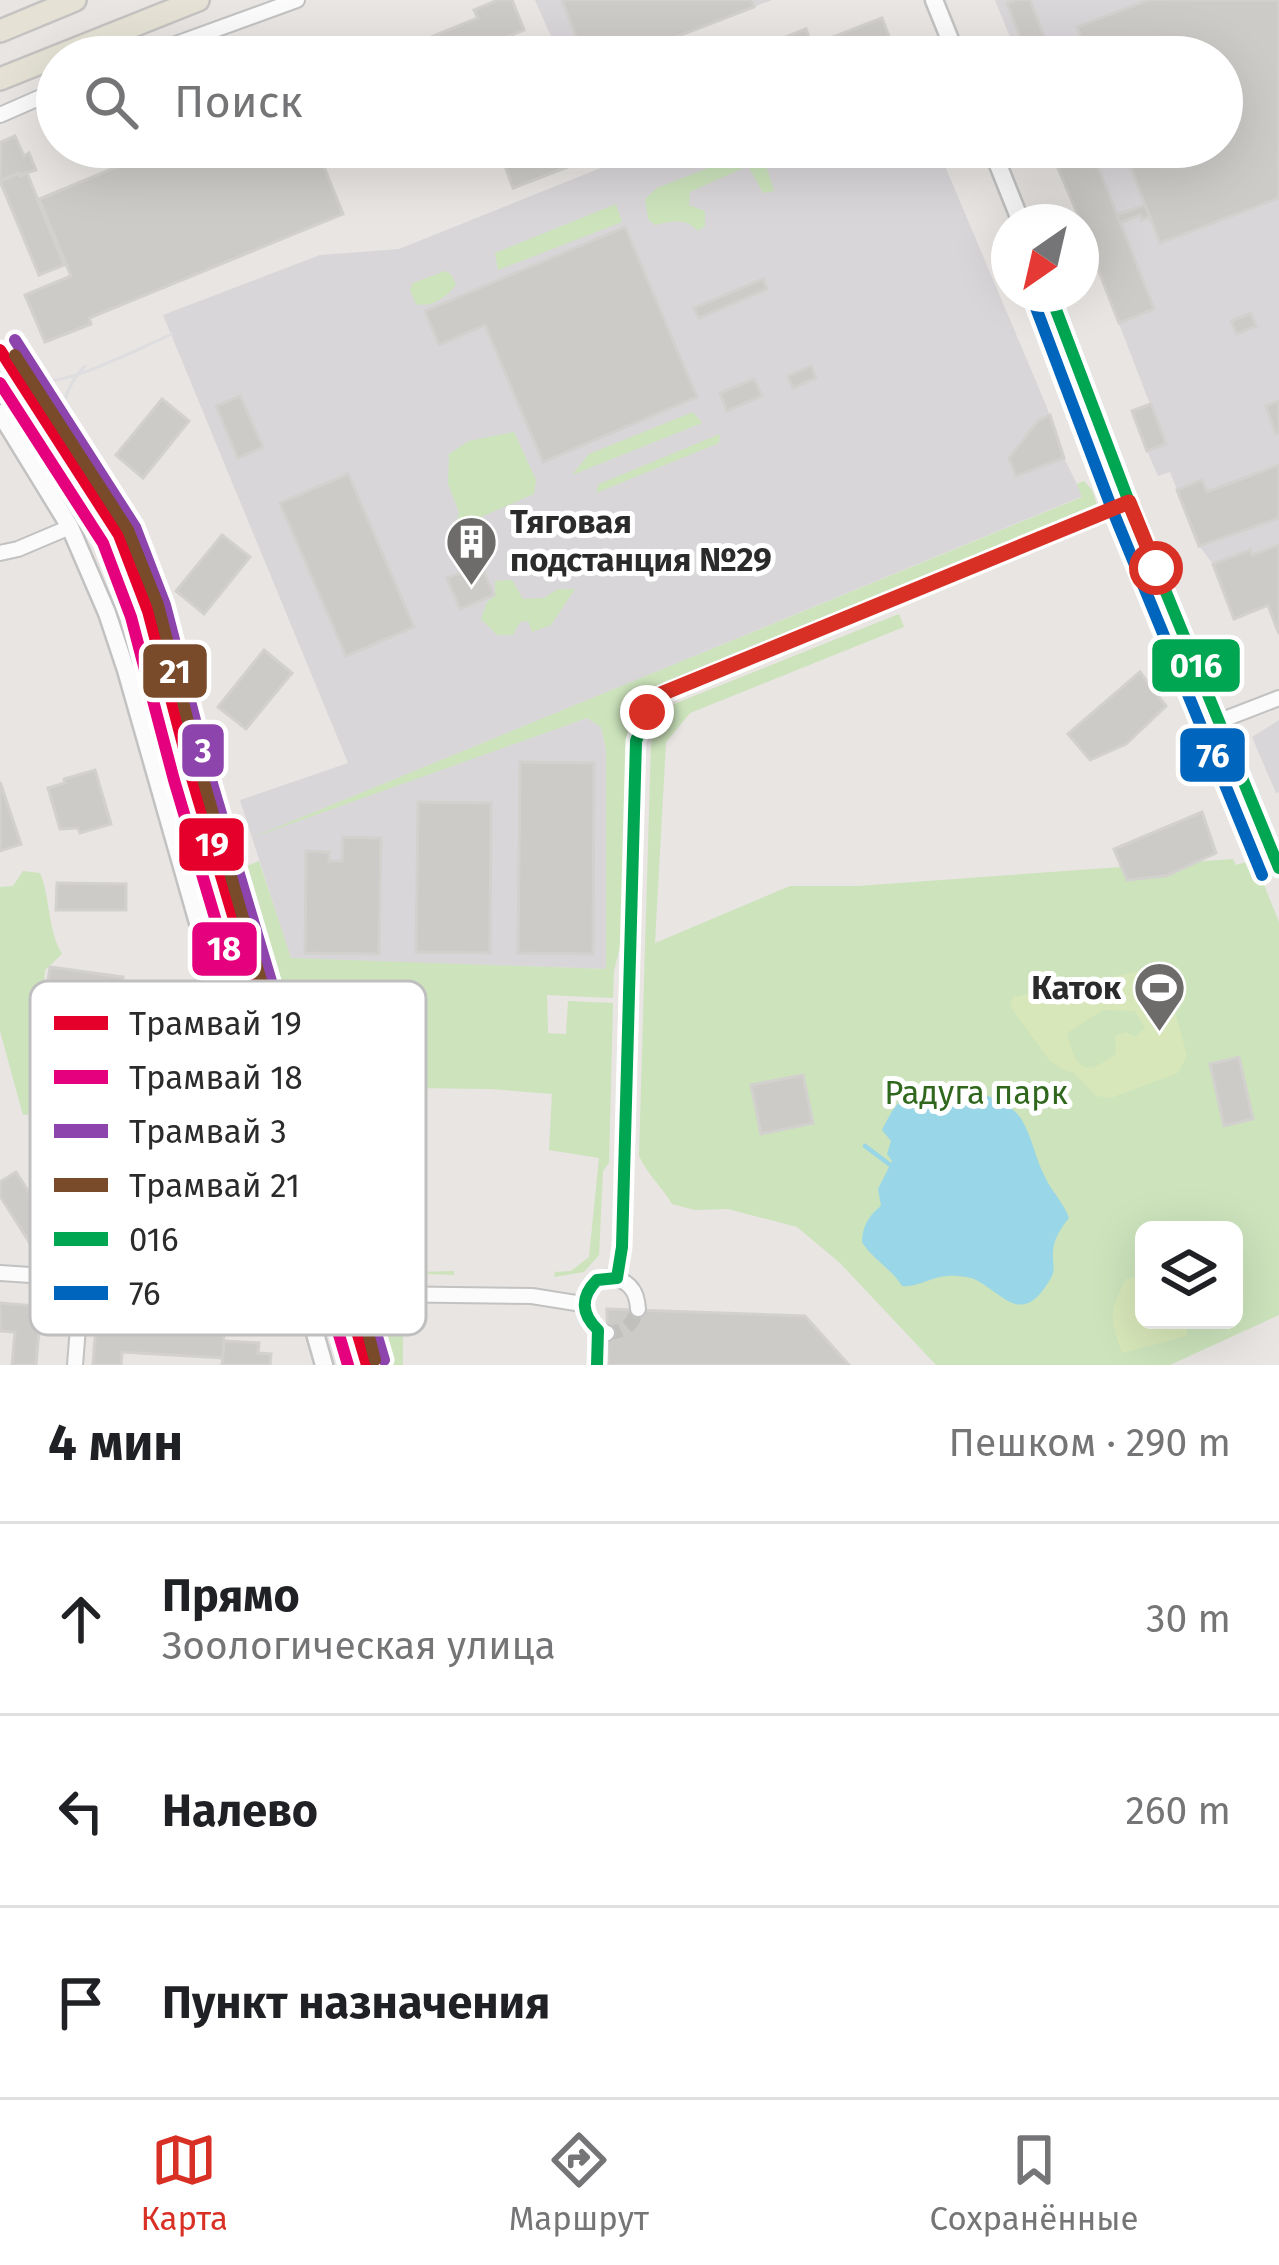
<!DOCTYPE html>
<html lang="ru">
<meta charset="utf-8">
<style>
body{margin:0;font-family:"Fira Sans",sans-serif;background:#f2f2f2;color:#202124}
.controls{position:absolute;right:36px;bottom:36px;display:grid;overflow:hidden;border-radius:18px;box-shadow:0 12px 48px #0002}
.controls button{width:108px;height:108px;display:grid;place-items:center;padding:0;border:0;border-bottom:3px solid #e0e0e0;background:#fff;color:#202124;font:60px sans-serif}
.compass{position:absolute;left:991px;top:204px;width:108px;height:108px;border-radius:50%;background:#fff;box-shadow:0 12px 48px #0002;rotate:214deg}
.stop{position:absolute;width:36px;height:36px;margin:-27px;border:9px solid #d93025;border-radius:50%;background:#fff}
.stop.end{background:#d93025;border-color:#fff;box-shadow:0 3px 12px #0008}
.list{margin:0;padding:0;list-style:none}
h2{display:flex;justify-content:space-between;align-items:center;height:156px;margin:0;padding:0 48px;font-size:51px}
h2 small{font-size:39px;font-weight:400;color:#757577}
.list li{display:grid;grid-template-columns:78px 1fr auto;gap:36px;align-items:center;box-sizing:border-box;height:192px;padding:0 48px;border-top:3px solid #e0e0e0}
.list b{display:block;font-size:45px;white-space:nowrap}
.list p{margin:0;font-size:39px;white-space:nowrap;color:#757577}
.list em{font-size:39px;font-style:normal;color:#757577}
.icon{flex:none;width:66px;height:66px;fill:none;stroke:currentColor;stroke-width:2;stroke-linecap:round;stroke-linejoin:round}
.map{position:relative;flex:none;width:1279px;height:1365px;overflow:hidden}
.search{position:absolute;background:#fff;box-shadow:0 12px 48px #0002;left:36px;right:36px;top:36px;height:132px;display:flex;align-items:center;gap:30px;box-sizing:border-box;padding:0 42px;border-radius:66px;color:#757577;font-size:45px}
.sheet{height:732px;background:#fff}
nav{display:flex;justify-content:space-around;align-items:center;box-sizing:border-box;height:168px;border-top:3px solid #e0e0e0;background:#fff;font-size:33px;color:#757577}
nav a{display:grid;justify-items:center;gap:6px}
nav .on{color:#d93025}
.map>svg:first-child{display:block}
</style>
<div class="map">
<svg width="1279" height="1365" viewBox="0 0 1279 1365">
<rect width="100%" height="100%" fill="#e8e5e2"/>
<g fill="#d9d6d9">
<polygon points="535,0 772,0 624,57 560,57"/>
<polygon points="995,0 1279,0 1279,634 1268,605 1234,619 1213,564 1199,546 1170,472 1158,476 1147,451 1165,443 1089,246 1085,247 1082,241 1085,236 1081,222 1051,147 1222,147 1222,57 1018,57"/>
<polygon points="653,147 937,147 1046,405 1064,458 1083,496 286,824 587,718 601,727 606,749 607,969 291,959 240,800 348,763 163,315 320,255 399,249"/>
<polygon points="1279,720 1279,792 1276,793 1252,737"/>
</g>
<g fill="#cce3bc" fill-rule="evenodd">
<path d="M749,152L765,162L774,191L763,193L748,166L690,192L689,205L705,211V226L698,231C686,218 672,221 655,225L648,219L645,199L657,188Z"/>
<polygon points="616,204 622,222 498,270 495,253"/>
<path d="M445,271L451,274L456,285C447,297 431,308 416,304L410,290L413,283Z"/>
<polygon points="693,412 702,423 572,475 589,454"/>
<polygon points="514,432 536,480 534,494 455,528 459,512 448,484 449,454 469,441"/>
<polygon points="720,434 719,443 596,493 599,484"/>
<polygon points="1084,481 1092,490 1097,505 664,682 650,694 638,709 627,742 622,938 614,971 613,998 547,995 548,1033 566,1034 568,1001 613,1003 609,1163 603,1171 599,1255 584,1272 554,1277 555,1272 571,1271 589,1257 599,1158 549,1150 552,1094 490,1089 409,1088 420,1272 454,1271 454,1275 358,1271 242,868 259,861 291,958 606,969 606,749 601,727 587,718 251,838 1082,497 1077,484"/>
<polygon points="512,580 523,599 544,598 558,589 575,589 551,625 532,632 528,621 520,622 513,635 497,635 481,619 487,602 495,596 495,581"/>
<path d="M899,614L904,627L690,713L666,742L655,943L790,886H858L1233,859L1236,865L1254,860L1279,922V1315L1170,1365H936L840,1263L797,1227L728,1209L695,1210L672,1204C662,1187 648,1175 639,1156L651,743C655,725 660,715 674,704ZM1144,1230H1234V1320H1144Z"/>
<path d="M23,871L40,873C51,900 47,928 62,954L45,970L43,995L74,1027C44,1050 46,1078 39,1113L23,1115L0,1031V887L13,886Z"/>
<polygon points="370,1311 403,1311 403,1365 384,1365"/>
</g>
<g fill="#d7e7b9" fill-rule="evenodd">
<path d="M1145,970L1164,973L1187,1055L1178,1073L1111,1098L1096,1096L1074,1073L1066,1071L1049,1060L1010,1006L1013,997ZM1103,1010L1135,1011L1145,1028L1135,1037L1126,1032L1115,1036L1116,1053C1085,1079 1076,1069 1067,1033Z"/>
<path d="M1144,1275V1320H1187V1336L1122,1353C1109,1317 1109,1313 1126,1279Z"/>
</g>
<path fill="#98d6e8" d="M931,1088C963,1090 1008,1092 1024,1124C1033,1141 1036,1160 1045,1177C1052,1192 1064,1203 1069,1218C1061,1228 1054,1238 1053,1251C1052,1262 1056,1269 1051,1278C1021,1330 1003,1292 974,1279C967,1276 953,1275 946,1276C931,1277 916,1288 902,1286C892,1269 872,1259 862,1242C862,1227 869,1215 881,1206L878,1189L892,1161L887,1154L891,1141L882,1130C897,1101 900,1096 931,1088Z"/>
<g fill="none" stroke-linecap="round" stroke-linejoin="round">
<polyline stroke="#98d6e8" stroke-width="4.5" points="865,1146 889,1164"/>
</g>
<g fill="#cdcbc8" stroke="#d3d1ce" stroke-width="3">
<polygon points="498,0 512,0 524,30 509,36 517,57 382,57 478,18 474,10"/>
<polygon points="562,0 751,0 754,7 624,57 584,57"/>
<polygon points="1016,0 1030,0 1052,57 1028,57 1007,3"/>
<polygon points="1148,0 1279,0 1279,198 1160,243 1123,147 1222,147 1222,57 1089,57 1077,27"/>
<polygon points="882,18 893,47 867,57 817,57 812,45"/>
<polygon points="806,29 817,57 735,57"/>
<polygon points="15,136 24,156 29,153 36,170 0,181 1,142"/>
<polygon points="316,147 343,214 89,318 91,324 45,342 25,295 71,276 39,199 165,147"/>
<polygon points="365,147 416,147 373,165"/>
<polygon points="522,147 602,147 604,153 513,188 501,155"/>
<polygon points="1093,154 1154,309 1119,323 1089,246 1085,247 1082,241 1085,237 1081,222 1058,168"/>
<polygon points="19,173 20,176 27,173 64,265 39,275 0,181"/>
<polygon points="1145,205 1150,217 1142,220 1140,215 1120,223 1117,215"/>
<polygon points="625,227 697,397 543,462 485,325 439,345 425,311"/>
<polygon points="763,279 767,289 699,318 694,308"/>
<polygon points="1251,313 1256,326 1237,334 1231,321"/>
<polygon points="811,366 816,378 793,388 788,376"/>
<polygon points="754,379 762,396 727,411 720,393"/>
<polygon points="240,396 263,447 238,458 216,406"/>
<polygon points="162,399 189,421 143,478 116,455"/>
<polygon points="1279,401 1279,433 1276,434 1266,406"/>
<polygon points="1151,404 1166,444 1147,451 1132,411"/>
<polygon points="1050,415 1064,458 1016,476 1009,458 1038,421"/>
<polygon points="1279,465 1279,518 1199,546 1177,490 1202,480 1207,492"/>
<polygon points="348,474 414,627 346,656 280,503"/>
<polygon points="222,535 250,557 204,614 176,591"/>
<polygon points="1279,545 1279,634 1268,605 1234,619 1213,564 1250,550 1252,555"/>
<polygon points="481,565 494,595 460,609 447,578"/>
<polygon points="264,650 292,673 246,729 218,707"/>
<polygon points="1140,672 1166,706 1126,744 1090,760 1068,734"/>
<polygon points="520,762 594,763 593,954 518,953"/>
<polygon points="95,770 111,824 80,833 78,828 60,829 48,788 65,783 64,779"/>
<polygon points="0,782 21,844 0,851"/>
<polygon points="418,802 491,803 490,953 416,952"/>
<polygon points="1202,812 1216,853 1166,876 1127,880 1114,849"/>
<polygon points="343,837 381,838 379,954 305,953 306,851 329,852 329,861 342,861"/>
<polygon points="57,883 126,884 126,910 56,910"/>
<polygon points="50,967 123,977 119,1006 46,996"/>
<polygon points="1239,1057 1253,1119 1224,1126 1210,1064"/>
<polygon points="803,1075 813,1123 761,1134 751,1085"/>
<polygon points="16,1172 56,1234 33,1248 0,1196 0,1182"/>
<polygon points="0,1303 36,1306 35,1318 40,1319 36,1365 12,1365 15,1332 0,1331"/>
<polygon points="607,1309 805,1316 849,1365 608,1365"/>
<polygon points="96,1324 224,1333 223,1358 122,1352 121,1365 93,1365"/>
<polygon points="224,1341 259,1343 258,1353 271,1354 270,1365 222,1365"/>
</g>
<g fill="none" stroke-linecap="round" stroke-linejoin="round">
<path stroke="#c2c0bd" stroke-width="14" stroke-dasharray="14 7" stroke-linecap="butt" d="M607,1333C624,1332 633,1325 638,1309"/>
<defs>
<g id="minor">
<polyline points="140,57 297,0"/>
<polyline points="0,115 57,90"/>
<polyline points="0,553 18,549 70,527"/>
<polyline points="1217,722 1279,698"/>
<polyline points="0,1273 303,1293 532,1296 582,1304"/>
<polyline points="617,1278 622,1247 636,741 647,712 661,695 1129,502"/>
<polyline points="172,1284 190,1093"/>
<path d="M607,1333C584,1326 577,1306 590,1286L607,1277C627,1279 637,1289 638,1309"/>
<polyline points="75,1365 82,1277"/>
</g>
<g id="tertiary">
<polyline points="934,0 957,57"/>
<polyline points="991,147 1021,222"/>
<polyline points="1050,294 1129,502 1279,868"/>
<polyline points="0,413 70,527 107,613 126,670 324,1365"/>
</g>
<g id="primary">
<polyline points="0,31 75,0"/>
<polyline points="0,79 198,0"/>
</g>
</defs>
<use href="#minor" stroke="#c2c2c2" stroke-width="18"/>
<use href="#tertiary" stroke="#c2c2c2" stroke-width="21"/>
<use href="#primary" stroke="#c5c3c2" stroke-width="26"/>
<use href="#minor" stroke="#fcfbfb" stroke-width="14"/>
<use href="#tertiary" stroke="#fcfbfb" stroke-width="16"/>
<use href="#primary" stroke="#e5e2d5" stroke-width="21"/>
<g stroke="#dedddf" stroke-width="3">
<path d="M0,361C10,370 20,379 33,381C66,387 140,348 172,334"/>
<path d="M69,472C57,436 56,395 85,366"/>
</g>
<defs>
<g id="bus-1">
<polyline points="1050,294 1129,502 1279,868"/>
<path d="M597,1365L598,1330C581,1314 580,1297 597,1280L617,1278L622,1247L636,741L647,712L661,695L1129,502"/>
</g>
<polyline id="bus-2" points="1033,300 1112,509 1262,875"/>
</defs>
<use href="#bus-1" stroke="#fff" stroke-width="21"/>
<use href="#bus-2" stroke="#fff" stroke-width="21"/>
<use href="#bus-1" stroke="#00a651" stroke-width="12"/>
<use href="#bus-2" stroke="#0065bd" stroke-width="12"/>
<defs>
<polyline id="tram-1" points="0,350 119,535 148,611 191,775 367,1365"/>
<polyline id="tram-2" points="0,383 103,543 131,617 174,780 348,1365"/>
<polyline id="tram-3" points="15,340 135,527 165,605 208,770 384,1360"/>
<polyline id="tram-4" points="15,355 128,530 158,605 201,772 342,1262 366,1325 375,1360"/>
</defs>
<use href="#tram-1" stroke="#fff" stroke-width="21"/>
<use href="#tram-2" stroke="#fff" stroke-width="21"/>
<use href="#tram-3" stroke="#fff" stroke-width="21"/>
<use href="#tram-4" stroke="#fff" stroke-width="21"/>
<use href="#tram-1" stroke="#e4002b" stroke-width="12"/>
<use href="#tram-2" stroke="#e5007d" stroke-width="12"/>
<use href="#tram-3" stroke="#8e44ad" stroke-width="12"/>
<use href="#tram-4" stroke="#7a4b2a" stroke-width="12"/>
</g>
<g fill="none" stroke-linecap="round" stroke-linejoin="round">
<polyline stroke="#d93025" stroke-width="15" points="647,712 661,694 1129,502 1156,568"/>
</g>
<defs>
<symbol id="building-pin" viewBox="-11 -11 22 30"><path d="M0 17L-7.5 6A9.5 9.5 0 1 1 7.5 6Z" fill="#6d6c6b" stroke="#fff"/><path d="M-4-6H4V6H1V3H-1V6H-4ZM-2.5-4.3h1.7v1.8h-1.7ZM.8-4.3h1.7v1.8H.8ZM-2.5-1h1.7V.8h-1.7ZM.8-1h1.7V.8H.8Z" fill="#fff"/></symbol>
<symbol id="stadium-pin" viewBox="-11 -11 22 30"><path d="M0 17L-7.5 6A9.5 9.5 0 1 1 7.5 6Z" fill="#6d6c6b" stroke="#fff"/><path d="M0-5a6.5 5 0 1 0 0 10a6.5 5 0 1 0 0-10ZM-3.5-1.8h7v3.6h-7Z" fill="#fff"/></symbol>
</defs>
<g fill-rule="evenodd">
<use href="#building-pin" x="442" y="512" width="59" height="81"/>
<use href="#stadium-pin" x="1130" y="958" width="59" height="81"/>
</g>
<g text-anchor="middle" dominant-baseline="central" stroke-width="10" stroke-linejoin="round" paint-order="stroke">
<g font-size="33" font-weight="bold" fill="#2b2b2b" stroke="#fff" text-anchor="start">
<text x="510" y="522">Тяговая<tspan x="510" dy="38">подстанция №29</tspan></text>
<text x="1121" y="988" text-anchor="end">Каток</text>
</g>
<g font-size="33" fill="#2f671d" stroke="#fff">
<text x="976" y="1093">Радуга парк</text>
</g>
</g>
<rect x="30" y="981" width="396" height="354" rx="18" fill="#fff" stroke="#bfbfbf" stroke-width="3"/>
<rect x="54" y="1016" width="54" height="14" fill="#e4002b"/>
<rect x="54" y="1070" width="54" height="14" fill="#e5007d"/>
<rect x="54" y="1124" width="54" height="14" fill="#8e44ad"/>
<rect x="54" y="1178" width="54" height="14" fill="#7a4b2a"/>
<rect x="54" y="1232" width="54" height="14" fill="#00a651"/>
<rect x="54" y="1286" width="54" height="14" fill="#0065bd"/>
<g font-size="33" fill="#2b2b2b">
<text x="129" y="1035">Трамвай 19</text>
<text x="129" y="1089">Трамвай 18</text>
<text x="129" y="1143">Трамвай 3</text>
<text x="129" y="1197">Трамвай 21</text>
<text x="129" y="1251">016</text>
<text x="129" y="1305">76</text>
</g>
<g stroke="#fff" stroke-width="4.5">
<rect x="1150" y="637" width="92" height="57" rx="12" fill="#00a651"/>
<rect x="141" y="642" width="68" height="58" rx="12" fill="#7a4b2a"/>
<rect x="180" y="722" width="46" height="57" rx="12" fill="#8e44ad"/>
<rect x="1178" y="726" width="69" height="58" rx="12" fill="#0065bd"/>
<rect x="177" y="816" width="69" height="57" rx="12" fill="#e4002b"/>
<rect x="190" y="920" width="69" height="58" rx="12" fill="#e5007d"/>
</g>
<g font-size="33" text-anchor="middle" font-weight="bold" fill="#fff">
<text x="1196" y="677">016</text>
<text x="175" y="683">21</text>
<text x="203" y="762">3</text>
<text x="1213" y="767">76</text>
<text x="212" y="856">19</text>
<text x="224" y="960">18</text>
</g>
</svg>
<div class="controls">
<button><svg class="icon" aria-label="layers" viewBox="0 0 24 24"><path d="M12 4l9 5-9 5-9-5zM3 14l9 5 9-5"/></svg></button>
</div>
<svg class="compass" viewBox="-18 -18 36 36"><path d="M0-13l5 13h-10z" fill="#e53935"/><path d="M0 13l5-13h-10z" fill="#757577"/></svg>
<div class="stop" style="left:1156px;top:568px"></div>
<div class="stop end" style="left:647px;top:712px"></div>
<div class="search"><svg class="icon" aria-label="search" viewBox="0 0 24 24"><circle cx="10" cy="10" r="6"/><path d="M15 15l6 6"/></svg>Поиск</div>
</div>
<section class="sheet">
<h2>4 мин<small>Пешком · 290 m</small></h2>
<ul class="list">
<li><svg class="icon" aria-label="ahead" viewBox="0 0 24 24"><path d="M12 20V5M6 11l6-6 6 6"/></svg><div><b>Прямо</b><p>Зоологическая улица</p></div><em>30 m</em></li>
<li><svg class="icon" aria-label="left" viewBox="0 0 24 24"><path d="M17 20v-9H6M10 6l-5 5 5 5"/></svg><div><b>Налево</b></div><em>260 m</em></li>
<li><svg class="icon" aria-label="arrive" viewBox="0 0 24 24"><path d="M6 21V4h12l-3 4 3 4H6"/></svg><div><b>Пункт назначения</b></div></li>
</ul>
</section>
<nav>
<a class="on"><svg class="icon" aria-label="map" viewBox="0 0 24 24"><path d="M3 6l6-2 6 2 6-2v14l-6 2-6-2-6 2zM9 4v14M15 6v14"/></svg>Карта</a>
<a><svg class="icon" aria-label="directions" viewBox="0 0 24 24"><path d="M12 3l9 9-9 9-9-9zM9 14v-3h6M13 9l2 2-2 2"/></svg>Маршрут</a>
<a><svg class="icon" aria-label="saved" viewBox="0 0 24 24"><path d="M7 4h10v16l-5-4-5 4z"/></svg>Сохранённые</a>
</nav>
